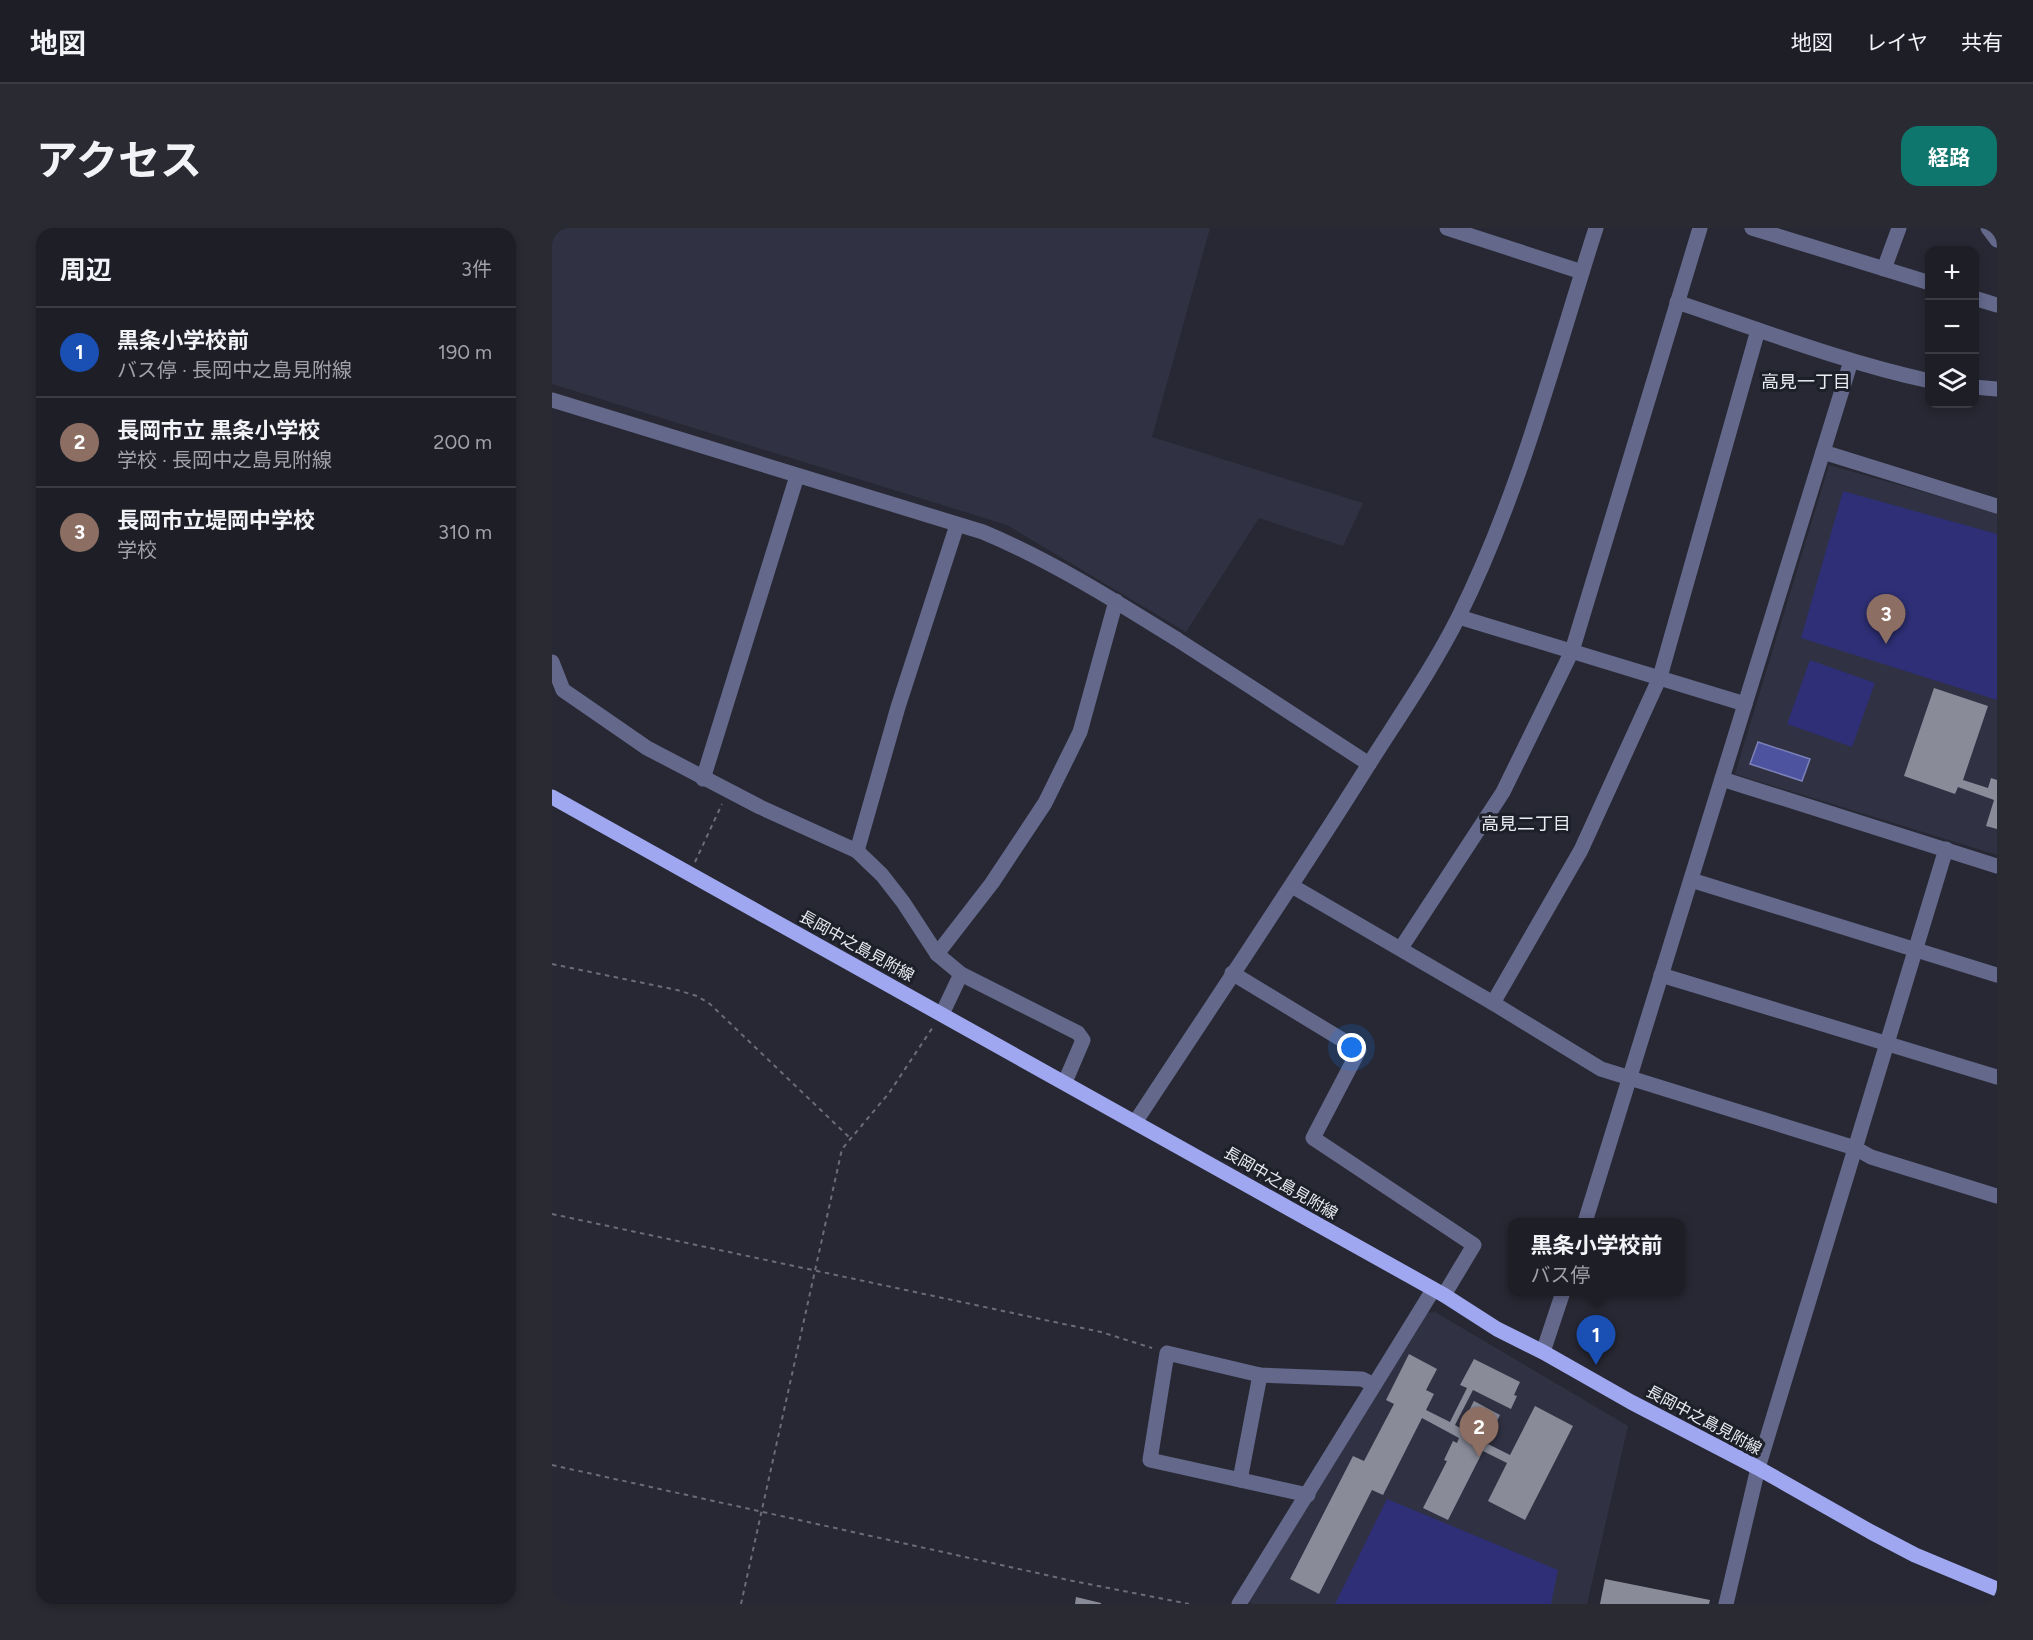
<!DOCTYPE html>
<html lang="ja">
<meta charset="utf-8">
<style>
body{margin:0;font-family:Figtree,"Noto Sans JP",sans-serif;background:#2a2b32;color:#f1f3f6}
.controls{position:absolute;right:18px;top:18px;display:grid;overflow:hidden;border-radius:12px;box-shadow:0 3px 9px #0003}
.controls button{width:54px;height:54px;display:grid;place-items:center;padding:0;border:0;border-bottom:2px solid #3b3c43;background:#1d1e26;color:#f1f3f6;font:30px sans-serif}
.you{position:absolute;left:800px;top:820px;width:21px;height:21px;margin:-15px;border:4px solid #fff;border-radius:50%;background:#1a73e8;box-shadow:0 0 0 9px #1a73e833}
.badge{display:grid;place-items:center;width:39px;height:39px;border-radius:50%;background:#0f766e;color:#fff;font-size:20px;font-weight:700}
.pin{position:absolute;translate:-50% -50px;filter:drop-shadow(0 2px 3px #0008)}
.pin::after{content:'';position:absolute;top:32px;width:21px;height:18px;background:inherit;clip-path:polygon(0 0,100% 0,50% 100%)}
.popup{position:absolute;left:956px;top:990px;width:177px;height:78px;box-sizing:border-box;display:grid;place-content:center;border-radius:12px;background:#1d1e26;filter:drop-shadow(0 2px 4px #0005);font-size:20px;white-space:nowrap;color:#a0a2a7}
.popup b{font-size:22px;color:#f1f3f6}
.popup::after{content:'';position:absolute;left:50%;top:100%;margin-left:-12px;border:12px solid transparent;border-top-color:#1d1e26}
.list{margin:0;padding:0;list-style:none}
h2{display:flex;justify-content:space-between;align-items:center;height:78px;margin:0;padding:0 24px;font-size:26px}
h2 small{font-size:20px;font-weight:400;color:#a0a2a7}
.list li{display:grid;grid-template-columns:39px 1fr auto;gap:18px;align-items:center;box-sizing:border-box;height:90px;padding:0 24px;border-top:2px solid #3b3c43}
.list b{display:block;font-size:22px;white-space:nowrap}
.list p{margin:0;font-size:20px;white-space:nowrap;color:#a0a2a7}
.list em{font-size:20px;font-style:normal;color:#a0a2a7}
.icon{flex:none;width:33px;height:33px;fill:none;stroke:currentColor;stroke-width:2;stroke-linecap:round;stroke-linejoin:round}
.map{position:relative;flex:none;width:1445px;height:1376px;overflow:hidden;border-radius:18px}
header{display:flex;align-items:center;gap:36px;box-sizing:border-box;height:84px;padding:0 30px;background:#1d1e26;border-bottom:2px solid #3b3c43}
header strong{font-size:28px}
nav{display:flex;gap:33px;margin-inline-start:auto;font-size:21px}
.intro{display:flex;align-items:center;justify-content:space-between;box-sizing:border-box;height:144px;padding:0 36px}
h1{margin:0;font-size:42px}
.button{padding:15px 27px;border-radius:18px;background:#0f766e;color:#fff;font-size:21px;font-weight:700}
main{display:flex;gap:36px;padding:0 36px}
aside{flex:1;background:#1d1e26;border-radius:18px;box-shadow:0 3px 9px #0003}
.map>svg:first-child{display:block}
</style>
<header>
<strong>地図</strong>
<nav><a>地図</a><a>レイヤ</a><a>共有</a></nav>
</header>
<div class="intro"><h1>アクセス</h1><a class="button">経路</a></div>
<main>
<aside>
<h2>周辺<small>3件</small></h2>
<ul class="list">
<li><span class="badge" style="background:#1a4fb4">1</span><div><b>黒条小学校前</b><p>バス停 · 長岡中之島見附線</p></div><em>190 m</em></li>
<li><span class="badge" style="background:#8d6e63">2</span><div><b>長岡市立 黒条小学校</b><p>学校 · 長岡中之島見附線</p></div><em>200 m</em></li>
<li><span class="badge" style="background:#8d6e63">3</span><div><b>長岡市立堤岡中学校</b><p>学校</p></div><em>310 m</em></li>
</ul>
</aside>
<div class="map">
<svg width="1445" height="1376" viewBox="0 0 1445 1376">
<rect width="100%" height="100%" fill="#272833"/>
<g fill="#303243">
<polygon points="0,0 658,0 600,209 811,275 791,318 707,290 634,404 455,297 0,156"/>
<polygon points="1277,237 1445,285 1445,627 1183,546"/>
<polygon points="883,1084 1076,1198 1035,1376 700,1376 696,1373 874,1085"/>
</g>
<g fill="#2e2f76">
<polygon points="1291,263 1445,306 1445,472 1249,410"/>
<polygon points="1258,432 1323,455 1300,519 1235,496"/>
<polygon points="835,1271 1006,1342 999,1376 783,1376"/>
</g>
<polygon fill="#4e53a0" stroke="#7c81b9" stroke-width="1.5" points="1206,514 1258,531 1250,553 1198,536"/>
<g fill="#898b99">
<polygon points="1382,460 1436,478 1411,552 1436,560 1439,550 1445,552 1445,601 1434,598 1442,572 1406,559 1403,566 1352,548"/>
<polygon points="857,1126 885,1141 874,1162 882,1166 874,1182 898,1194 915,1160 908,1157 922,1131 968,1154 962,1167 965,1168 959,1181 921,1162 903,1197 908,1200 922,1173 948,1187 934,1215 958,1227 983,1178 1021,1198 973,1292 936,1273 955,1235 931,1223 896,1292 871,1280 895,1233 892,1232 901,1213 905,1215 907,1210 870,1190 831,1267 820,1262 767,1366 738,1351 801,1228 812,1233 842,1176 834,1172"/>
<polygon points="1053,1351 1158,1372 1157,1376 1048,1376"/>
<polygon points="524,1369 549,1375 549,1376 523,1376"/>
</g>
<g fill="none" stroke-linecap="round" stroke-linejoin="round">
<g stroke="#6b6d76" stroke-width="2" stroke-dasharray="4.5 4.5" stroke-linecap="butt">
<polyline points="143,634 170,576"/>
<polyline points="0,736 125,762 145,768 158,776 299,911"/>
<polyline points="0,986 549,1104 600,1120"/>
<polyline points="0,1237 521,1353 637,1376"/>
<polyline points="189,1376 290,921 337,865 381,799"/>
</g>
<g stroke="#64698c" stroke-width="15">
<polyline points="895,0 1030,44"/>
<polyline points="1200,0 1378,55"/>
<polyline points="1436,0 1445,12"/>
<polyline points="1332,41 1347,0"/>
<polyline points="1422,70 1445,77"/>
<path d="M1125,74C1208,102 1291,134 1378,153"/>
<polyline points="1422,159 1445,161"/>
<path d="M0,172L431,304C500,333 562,372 626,412C690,453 753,494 817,536"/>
<polyline points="1271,224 1445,278"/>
<polyline points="907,389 1193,476"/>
<polyline points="0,434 11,462 95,520 208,579 305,623 330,647 351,674 385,726 409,746 526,805 531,812 513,854"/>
<polyline points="151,551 245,248"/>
<polyline points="1170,551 1445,638"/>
<polyline points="305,623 346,479 405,297"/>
<polyline points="1139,652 1445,747"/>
<polyline points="740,658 941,775 1049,841 1303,920 1319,929 1445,968"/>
<polyline points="849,720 951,564 1020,423 1148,0"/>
<polyline points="385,726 440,655 493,575 528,504 564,373"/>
<polyline points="680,745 807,822 761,910 922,1017 892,1067"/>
<polyline points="1109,747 1445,849"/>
<polyline points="941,775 1029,622 1108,449 1206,102"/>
<polyline points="390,786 409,746"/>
<path d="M584,893C660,777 738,662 812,544C844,493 880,442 907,388C968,265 1002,131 1044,0"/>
<polyline points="1033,994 1299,133"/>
<polyline points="991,1124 1011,1064"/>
<polyline points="688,1252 708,1147"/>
<polyline points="756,1267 598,1232 615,1125 708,1147 810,1151 822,1157"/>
<polyline points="687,1376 881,1062"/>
<polyline points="1174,1376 1206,1240 1394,621"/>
</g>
<polyline stroke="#9ea7ef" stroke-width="15" points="0,569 892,1067 945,1101 991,1124 1079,1174 1206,1240 1319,1304 1363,1327 1445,1361"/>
</g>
<g text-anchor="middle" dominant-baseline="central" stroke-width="6" stroke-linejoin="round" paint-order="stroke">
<g font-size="16" fill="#e9ebf2" stroke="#1d1f29">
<text transform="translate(305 718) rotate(29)">長岡中之島見附線</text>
<text transform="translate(729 955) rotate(30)">長岡中之島見附線</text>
<text transform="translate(1152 1192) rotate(28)">長岡中之島見附線</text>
</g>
<g font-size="18" fill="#e9ebf2" stroke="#1d1f29">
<text x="1254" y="154">高見一丁目</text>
<text x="974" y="596">高見二丁目</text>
</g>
</g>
</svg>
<div class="controls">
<button>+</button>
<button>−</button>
<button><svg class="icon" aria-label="layers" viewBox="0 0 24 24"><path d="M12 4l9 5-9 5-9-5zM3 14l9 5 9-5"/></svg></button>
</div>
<div class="you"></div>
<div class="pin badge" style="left:1044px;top:1137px;background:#1a4fb4">1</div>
<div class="popup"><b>黒条小学校前</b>バス停</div>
<div class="pin badge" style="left:927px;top:1229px;background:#8d6e63">2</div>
<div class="pin badge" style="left:1334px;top:416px;background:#8d6e63">3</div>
</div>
</main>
